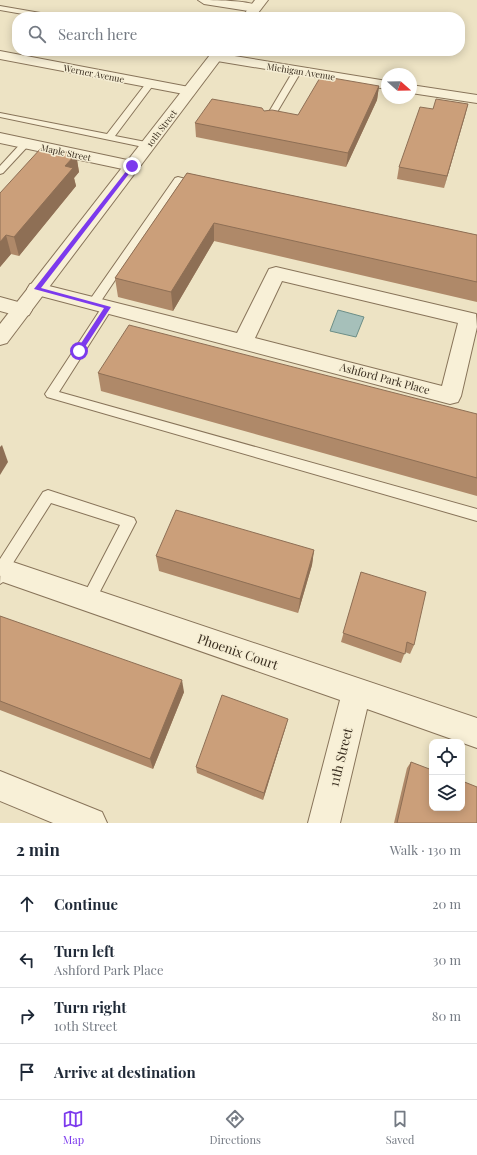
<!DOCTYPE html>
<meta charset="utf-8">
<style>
body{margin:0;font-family:"Playfair Display",serif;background:#f2f2f3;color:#1f2937}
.controls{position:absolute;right:12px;bottom:12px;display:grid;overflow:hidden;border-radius:8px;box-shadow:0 2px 10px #0003}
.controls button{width:36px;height:36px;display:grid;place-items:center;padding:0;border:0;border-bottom:1px solid #e0e1e3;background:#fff;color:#1f2937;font:20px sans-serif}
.compass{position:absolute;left:381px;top:68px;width:36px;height:36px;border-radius:50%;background:#fff;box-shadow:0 2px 10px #0003;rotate:110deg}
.stop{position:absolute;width:12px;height:12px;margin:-9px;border:3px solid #7c3aed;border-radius:50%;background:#fff}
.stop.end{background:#7c3aed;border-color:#fff;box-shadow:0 1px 4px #0008}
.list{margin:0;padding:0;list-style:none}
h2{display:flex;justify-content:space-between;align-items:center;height:52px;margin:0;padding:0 16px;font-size:17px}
h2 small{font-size:13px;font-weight:400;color:#747a83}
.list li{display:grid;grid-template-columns:26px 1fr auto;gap:12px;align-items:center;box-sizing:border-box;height:56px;padding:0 16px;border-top:1px solid #e0e1e3}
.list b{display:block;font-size:15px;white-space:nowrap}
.list p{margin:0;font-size:13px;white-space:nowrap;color:#747a83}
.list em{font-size:13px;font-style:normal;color:#747a83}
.icon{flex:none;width:22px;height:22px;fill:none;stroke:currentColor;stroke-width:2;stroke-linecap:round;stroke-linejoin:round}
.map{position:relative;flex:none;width:477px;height:823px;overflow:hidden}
.search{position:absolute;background:#fff;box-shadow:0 2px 10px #0003;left:12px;right:12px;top:12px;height:44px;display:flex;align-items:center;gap:10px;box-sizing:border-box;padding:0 14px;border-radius:16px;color:#747a83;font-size:15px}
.sheet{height:276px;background:#fff}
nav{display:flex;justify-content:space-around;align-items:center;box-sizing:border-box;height:56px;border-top:1px solid #e0e1e3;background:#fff;font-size:11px;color:#747a83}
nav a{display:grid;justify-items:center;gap:2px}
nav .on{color:#7c3aed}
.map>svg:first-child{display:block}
</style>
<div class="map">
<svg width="477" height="823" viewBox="0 0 477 823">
<rect width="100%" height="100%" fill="#ede3c4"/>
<polygon fill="#a6c0ba" stroke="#6c8e87" points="338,310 364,317 356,337 330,331"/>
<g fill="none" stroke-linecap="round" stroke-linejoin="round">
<defs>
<g id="service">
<polygon points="0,6 52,15 56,17 40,17 0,10"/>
<polygon points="295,68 302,70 270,124 264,124 263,122"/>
<polygon points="147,82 154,84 115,136 151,143 152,145 148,148 0,117 0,113 107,134"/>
<polygon points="26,140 30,143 29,145 3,173 0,174 0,166 23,141"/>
<polygon points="178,177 201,183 203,185 198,188 180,183 97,307 89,307 88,304 89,301 175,178"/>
<polygon points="108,303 113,307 59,392 477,509 477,521 47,397 45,394 47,391 104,304"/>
<polygon points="48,490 134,518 136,522 93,605 88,607 83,605 81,600 120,525 51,503 6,574 0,576 0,559 43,492"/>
</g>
<g id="minor">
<path d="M198,0C210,0 255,0 261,8L255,12L204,4Z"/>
<polygon points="0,51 189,87 194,88 196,91 194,94 189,95 0,59"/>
<polygon points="216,53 387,81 387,89 211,60 209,57 211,54"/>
<polygon points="411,85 477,95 477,103 411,93"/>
<polygon points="0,133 132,161 138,163 140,166 138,169 132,171 0,143"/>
<path d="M276,267L476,314L477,327L461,396L458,402L450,404L37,295L30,294L27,289L30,284L37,283L237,333L269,269ZM282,281L458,323L442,386L255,338Z"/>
<polygon points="0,297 29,305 32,310 29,315 22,317 0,311"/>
<polygon points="1,558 477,718 477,748 367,709 340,823 308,823 340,700 3,582 0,584"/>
<polygon points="0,771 102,812 107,823 53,823 0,801"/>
</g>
<g id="tertiary">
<polygon points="255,0 268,0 255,17 242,17"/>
<polygon points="213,51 227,51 7,343 0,345 0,324"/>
</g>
</defs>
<use href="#service" stroke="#88745a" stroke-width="2"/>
<use href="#minor" stroke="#88745a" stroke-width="2"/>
<use href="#tertiary" stroke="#88745a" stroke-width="2"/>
<use href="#service" fill="#f8f0d7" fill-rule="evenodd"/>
<use href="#minor" fill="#f8f0d7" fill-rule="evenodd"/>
<use href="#tertiary" fill="#f8f0d7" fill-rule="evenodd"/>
</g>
<g fill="#af8969">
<polygon points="379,86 377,100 346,167 196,137 195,123 264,111 298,115"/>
<polygon points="468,104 444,188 397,179 399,167 433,109"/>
<polygon points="76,154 79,172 74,178 76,186 19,256 11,254 0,267 0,193"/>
<polygon points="187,173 477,235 477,302 214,241 173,311 118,297 115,278"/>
<polygon points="98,373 477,414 477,496 101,391"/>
<polygon points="314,550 312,565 298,613 159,571 156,556"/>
<polygon points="361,572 414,645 410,654 405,652 401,663 341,642"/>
<polygon points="0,616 184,692 153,769 0,710"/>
<polygon points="286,726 263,800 197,773 196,767"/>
<polygon points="411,762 477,823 394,823 407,768"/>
</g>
<g fill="#8e6f55">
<polygon points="379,86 377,100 346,167 348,153"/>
<polygon points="468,104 465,116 444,188 447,176"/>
<polygon points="76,154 79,172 74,178 76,186 19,256 14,237 65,166"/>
<polygon points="214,223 214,241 173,311 171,292"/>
<polygon points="6,235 11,254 0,267 0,242"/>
<polygon points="2,445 8,462 0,475 0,447"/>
<polygon points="314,550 312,565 298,613 300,599"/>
<polygon points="182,680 184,692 153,769 150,759"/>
<polygon points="288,719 286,726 263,800 264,793"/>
</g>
<g fill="#cb9f7a" stroke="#8e6f55">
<polygon points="321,76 379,86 348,153 195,123 212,99 262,108 264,111 272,110 298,115"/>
<polygon points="436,99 468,104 447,176 399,167 420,107 433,109"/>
<polygon points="42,147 76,154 65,166 73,168 14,237 6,235 0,242 0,193"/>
<polygon points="187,173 477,235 477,282 214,223 171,292 115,278"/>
<polygon points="129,325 477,414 477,478 98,373"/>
<polygon points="176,510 314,550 300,599 156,556"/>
<polygon points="361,572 426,592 414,645 407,642 405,654 343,633"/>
<polygon points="0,616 182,680 150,759 0,701"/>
<polygon points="222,695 288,719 264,793 196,767"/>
<polygon points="411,762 432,770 432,808 462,808 462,781 477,787 477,823 397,823"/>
</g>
<polygon fill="#7c3aed" points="131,165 135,166 41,288 111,307 81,353 79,353 76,351 104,308 34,289"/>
<g text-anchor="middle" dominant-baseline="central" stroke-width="3" stroke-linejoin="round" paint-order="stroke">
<g font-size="9" fill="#382c1e" stroke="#f5edd3">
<text transform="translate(301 71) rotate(9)">Michigan Avenue</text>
<text transform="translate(94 73) rotate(11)">Werner Avenue</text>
<text transform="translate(161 128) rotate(-53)">10th Street</text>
<text transform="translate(66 152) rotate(12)">Maple Street</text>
</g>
<g font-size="11" fill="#382c1e" stroke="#f5edd3">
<text transform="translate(385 378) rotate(15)">Ashford Park Place</text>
</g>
<g font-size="13" fill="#382c1e" stroke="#f5edd3">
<text transform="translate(238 651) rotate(19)">Phoenix Court</text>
<text transform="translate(340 757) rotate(-76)">11th Street</text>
</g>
</g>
</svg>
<div class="controls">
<button><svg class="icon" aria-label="locate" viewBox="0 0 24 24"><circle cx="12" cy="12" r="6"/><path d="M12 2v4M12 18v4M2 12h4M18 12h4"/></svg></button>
<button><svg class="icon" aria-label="layers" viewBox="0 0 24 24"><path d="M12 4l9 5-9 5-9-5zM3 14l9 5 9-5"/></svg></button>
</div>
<svg class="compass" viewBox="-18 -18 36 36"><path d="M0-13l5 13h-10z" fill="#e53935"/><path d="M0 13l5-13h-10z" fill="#747a83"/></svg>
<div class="stop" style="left:79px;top:351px"></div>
<div class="stop end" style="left:132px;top:166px"></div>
<div class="search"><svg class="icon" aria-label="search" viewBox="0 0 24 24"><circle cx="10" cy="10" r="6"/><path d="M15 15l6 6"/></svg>Search here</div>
</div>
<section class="sheet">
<h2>2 min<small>Walk · 130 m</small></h2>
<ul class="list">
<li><svg class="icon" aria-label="ahead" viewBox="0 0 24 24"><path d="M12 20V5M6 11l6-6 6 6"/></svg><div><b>Continue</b></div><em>20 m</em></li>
<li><svg class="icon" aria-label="left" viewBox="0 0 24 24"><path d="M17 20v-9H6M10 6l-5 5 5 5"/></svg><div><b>Turn left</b><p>Ashford Park Place</p></div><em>30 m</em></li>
<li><svg class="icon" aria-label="right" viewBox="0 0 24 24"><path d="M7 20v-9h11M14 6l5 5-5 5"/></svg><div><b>Turn right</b><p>10th Street</p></div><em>80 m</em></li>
<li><svg class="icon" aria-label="arrive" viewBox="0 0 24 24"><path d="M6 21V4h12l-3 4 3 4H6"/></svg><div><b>Arrive at destination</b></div></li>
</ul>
</section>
<nav>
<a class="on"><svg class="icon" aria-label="map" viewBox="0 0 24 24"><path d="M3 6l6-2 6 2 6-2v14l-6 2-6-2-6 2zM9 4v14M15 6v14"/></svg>Map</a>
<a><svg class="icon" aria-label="directions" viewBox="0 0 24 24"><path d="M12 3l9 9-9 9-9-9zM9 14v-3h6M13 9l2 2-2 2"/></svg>Directions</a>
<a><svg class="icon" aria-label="saved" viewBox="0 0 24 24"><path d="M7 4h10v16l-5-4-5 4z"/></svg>Saved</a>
</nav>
